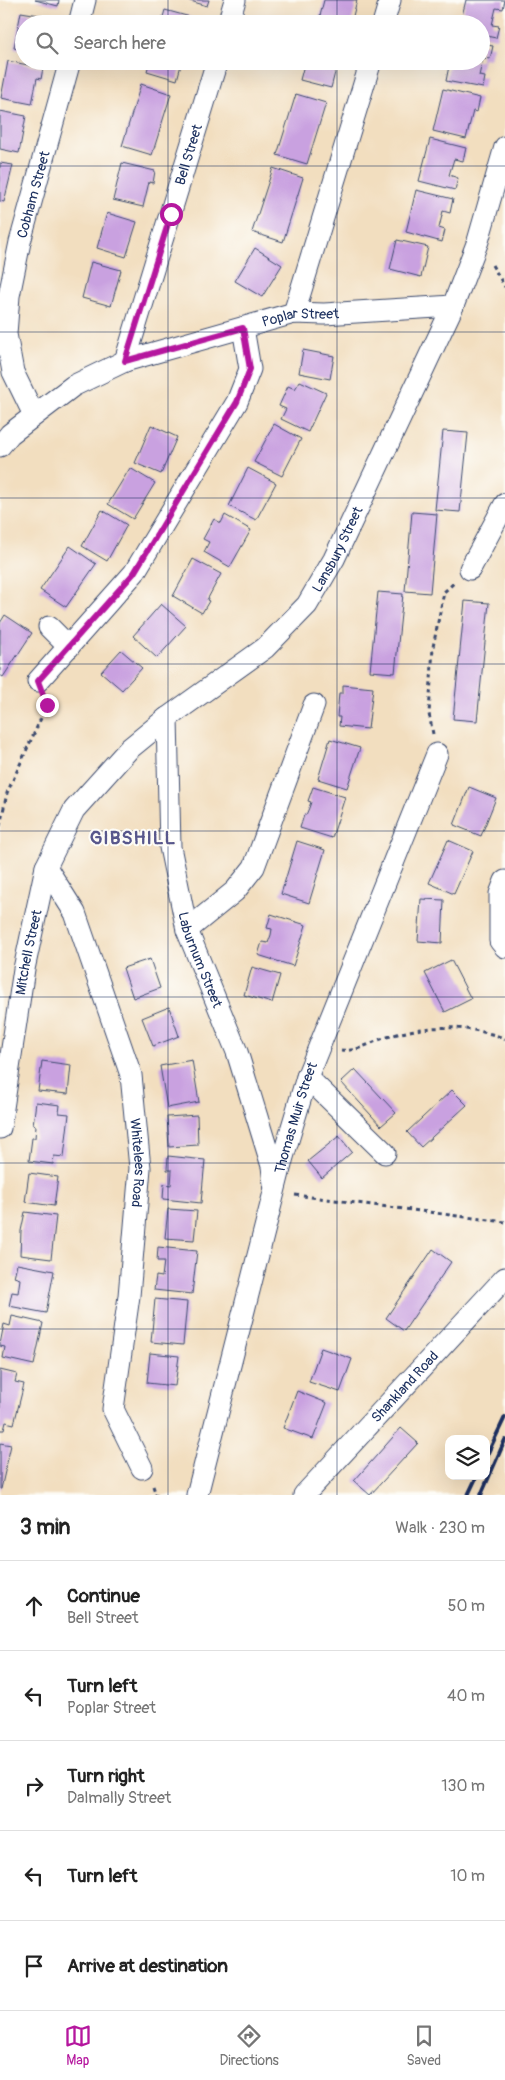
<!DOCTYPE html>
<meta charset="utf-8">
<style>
body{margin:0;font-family:Pangolin,sans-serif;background:#f6f6f6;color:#222}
.controls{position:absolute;right:15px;bottom:15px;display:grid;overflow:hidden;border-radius:10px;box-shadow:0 5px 20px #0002}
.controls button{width:45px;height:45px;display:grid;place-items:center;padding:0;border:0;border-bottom:1px solid #e0e0e0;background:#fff;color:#222;font:25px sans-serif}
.stop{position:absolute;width:15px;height:15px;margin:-11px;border:4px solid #b5179e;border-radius:50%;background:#fff}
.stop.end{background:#b5179e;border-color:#fff;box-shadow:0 1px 5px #0008}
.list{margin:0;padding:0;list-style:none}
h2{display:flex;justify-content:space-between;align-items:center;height:65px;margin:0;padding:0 20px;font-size:21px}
h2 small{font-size:16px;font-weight:400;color:#767676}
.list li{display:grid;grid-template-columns:32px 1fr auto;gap:15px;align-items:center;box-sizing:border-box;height:90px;padding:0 20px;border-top:1px solid #e0e0e0}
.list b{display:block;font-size:19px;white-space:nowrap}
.list p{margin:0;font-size:16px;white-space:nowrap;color:#767676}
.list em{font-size:16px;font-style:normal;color:#767676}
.icon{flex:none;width:28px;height:28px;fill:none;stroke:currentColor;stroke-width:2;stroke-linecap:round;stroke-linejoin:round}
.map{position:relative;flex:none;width:505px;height:1495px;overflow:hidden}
.search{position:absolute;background:#fff;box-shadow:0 5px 20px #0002;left:15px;right:15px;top:15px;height:55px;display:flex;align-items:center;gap:12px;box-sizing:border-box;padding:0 18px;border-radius:28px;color:#767676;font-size:19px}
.sheet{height:515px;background:#fff}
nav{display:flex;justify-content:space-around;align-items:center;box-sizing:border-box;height:70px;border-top:1px solid #e0e0e0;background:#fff;font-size:14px;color:#767676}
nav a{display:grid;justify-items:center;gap:2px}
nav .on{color:#b5179e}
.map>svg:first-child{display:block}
</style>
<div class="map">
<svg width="505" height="1495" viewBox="0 0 505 1495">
<rect width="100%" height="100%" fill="#fdfcf7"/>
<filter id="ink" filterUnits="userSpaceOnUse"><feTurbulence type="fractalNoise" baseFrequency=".02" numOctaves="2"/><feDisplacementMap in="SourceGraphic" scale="10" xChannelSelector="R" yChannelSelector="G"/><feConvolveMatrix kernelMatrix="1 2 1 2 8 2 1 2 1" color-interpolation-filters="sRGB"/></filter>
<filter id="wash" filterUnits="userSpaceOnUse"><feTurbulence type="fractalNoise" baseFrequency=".0096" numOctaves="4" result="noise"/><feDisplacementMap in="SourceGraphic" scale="20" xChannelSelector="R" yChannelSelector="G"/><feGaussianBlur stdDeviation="1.12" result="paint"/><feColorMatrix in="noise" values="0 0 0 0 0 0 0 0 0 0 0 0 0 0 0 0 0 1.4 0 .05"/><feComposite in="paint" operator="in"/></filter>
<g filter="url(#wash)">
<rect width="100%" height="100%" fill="#f2debf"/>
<g id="blocks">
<g fill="#c9a1e0">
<polygon points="35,0 59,0 58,6"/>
<polygon points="187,0 209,0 207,6"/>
<polygon points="324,0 357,0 351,24 318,24"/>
<polygon points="466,0 505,0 503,9 496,8 492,25 499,26 496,38 481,35 481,24 460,24"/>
<polygon points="165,10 194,18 192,24 161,24"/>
<polygon points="21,12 51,17 50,24 24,24 24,50 14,48"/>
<polygon points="481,44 493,46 490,59 483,58 479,76 485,77 483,88 446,81 450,61 481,61"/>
<polygon points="8,61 43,68 41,79 37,78 32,104 1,98"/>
<polygon points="150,61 182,61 177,80 147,71"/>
<polygon points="305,61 338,61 331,88 300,80"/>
<polygon points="141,84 171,94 152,155 122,146"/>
<polygon points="443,89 480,98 477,112 473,111 466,139 433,131"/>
<polygon points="296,94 326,103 307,164 277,155"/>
<polygon points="0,111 26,116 19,153 0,149"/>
<polygon points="430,139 466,148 463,161 454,159 449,175 458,178 455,190 419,181"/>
<polygon points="0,163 13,165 4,202 0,201"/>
<polygon points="122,163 155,171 153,183 149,182 143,207 113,200"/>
<polygon points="273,168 303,178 283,242 252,232"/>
<polygon points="416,190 453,199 450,213 443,211 439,228 445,230 442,242 406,232"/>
<polygon points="107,213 137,222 126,257 97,248"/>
<polygon points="397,240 428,247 421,277 390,269"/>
<polygon points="255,248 282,265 262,297 235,281"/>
<polygon points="91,262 121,270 111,306 82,298"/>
<polygon points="303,350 334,356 330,379 299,373"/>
<polygon points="300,381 326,393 308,432 281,419 286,409 279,406 288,386 295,389"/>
<polygon points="274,424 301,439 282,476 254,462"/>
<polygon points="151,425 177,437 161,474 135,463"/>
<polygon points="443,431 468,433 460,512 435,510"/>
<polygon points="130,468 155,483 133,519 108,504"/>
<polygon points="248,468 276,483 256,520 229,506"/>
<polygon points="102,510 127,525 107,561 82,546"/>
<polygon points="412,512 437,514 430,593 405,591"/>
<polygon points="225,515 251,530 230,567 204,552 209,542 203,539 214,519 221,523"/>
<polygon points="70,546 96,564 66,607 40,590"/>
<polygon points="193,559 221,574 207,600 209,601 202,613 173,596"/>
<polygon points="378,592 403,594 395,673 370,671"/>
<polygon points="465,601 489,603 477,721 453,719"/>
<polygon points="161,604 186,626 157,658 133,636"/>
<polygon points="5,615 32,633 3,677 0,675 0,623"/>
<polygon points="121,650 142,668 122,690 101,672"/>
<polygon points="343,685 373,688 368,729 339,726 340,717 337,717 339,693 343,693"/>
<polygon points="330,739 360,748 347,788 318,779"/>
<polygon points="313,787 345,797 332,838 300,828 304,815 306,815 309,808 311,802 308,801"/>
<polygon points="469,787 496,798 481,836 454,825"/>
<polygon points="448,840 473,851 454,894 429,883"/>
<polygon points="297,841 325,850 309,903 281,894"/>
<polygon points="421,899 444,900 442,943 418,941"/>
<polygon points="271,914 306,925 293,966 258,955 262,942 268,943 271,935 272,929 267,928"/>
<polygon points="150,959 160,988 133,998 123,968"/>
<polygon points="451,960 471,999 445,1012 425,973"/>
<polygon points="252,967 280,975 272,1003 244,995"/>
<polygon points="169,1007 179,1036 153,1046 142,1018"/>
<polygon points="192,1060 199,1102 167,1108 160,1066"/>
<polygon points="42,1061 71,1065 68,1094 38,1091"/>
<polygon points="355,1069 396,1113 381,1126 341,1082"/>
<polygon points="452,1090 467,1105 421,1147 407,1132"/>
<polygon points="36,1102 60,1105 59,1113 69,1114 64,1157 54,1156 53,1164 29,1161 32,1138 35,1138 36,1126 33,1125"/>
<polygon points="197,1115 198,1145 169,1147 167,1117"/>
<polygon points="339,1136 352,1152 322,1178 308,1161"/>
<polygon points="168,1156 205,1160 201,1203 163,1199 164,1184 171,1185 172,1170 167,1170"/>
<polygon points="29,1173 58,1177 54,1206 25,1202"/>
<polygon points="168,1209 197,1211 194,1240 165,1238"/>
<polygon points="25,1212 56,1216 51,1259 20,1255 21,1231"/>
<polygon points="158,1247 197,1251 192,1294 154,1290 156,1276 162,1277 164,1261 157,1261"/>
<polygon points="433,1249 451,1262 404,1331 386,1318"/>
<polygon points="17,1264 54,1271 46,1313 9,1306 12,1292 18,1293 20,1279 14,1277"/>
<polygon points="155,1299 187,1302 183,1345 151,1342"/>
<polygon points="12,1316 43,1323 34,1365 3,1358 5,1347 0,1346 0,1344 4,1324 10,1326"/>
<polygon points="321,1348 352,1359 340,1392 309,1382"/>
<polygon points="150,1353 179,1356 175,1386 147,1383"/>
<polygon points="0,1370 17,1374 15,1382 24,1384 14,1424 6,1422 4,1430 0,1430"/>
<polygon points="297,1391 327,1403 313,1439 283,1428"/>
<polygon points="401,1428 418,1443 370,1495 354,1481"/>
<polygon points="0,1443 11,1445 1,1489 0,1489"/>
</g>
</g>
</g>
<g filter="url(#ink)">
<use href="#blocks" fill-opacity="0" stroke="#3b496d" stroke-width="1"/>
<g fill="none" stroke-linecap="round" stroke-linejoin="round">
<defs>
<g id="street">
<polyline points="79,24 85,0"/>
<polyline points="228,24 235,0"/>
<polyline points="383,24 390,0"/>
<polyline points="294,313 371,61"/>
<path id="s1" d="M125,361L217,61"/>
<path id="s2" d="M34,415L13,372L6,334L9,296L20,242L70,61"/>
<path id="s3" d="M0,446L10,434L73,386L125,361L294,313L324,314L453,306"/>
<polyline points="470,569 505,504"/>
<polyline points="49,627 69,647"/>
<polyline points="38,681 134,573 237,402 250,369 243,328"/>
<path id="s4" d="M167,718L170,847L187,930L237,1052L272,1166L274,1184"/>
<path id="s5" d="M46,867L75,913L131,1075L140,1168L129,1296L113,1409L142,1468"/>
<polyline points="505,881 500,894 500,941 505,947"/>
<polyline points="187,930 235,891 254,867 314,705"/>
<polyline points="307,1077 385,1153"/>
<path id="s6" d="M0,1128L24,969L46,867L74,810L129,749L167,718L265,648L307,605L334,559L453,306L478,241L505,147"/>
<path id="s7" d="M197,1495L283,1157L307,1077L437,754"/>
<path id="s8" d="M304,1495L505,1278"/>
</g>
</defs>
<use href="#street" stroke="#3b496d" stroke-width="23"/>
<g stroke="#3b496d" stroke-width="3" stroke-dasharray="4 4" stroke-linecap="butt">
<polyline points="492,265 505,287"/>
<polyline points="433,734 429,714 433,647 444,592 455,582"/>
<polyline points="0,826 7,793 47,705 45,701"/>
<path d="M341,1050C356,1052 368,1044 381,1039C417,1027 446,1024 483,1032C490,1034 498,1035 505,1039"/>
<polyline points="295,1195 505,1222"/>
<polyline points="153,1486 156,1495"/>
</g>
<use href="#street" stroke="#fff" stroke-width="21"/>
<g stroke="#1b2f5e" stroke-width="4">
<polyline points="486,1457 505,1417"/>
<polyline points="468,1495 477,1476"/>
<polyline points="481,1495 505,1440"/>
</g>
</g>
</g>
<g fill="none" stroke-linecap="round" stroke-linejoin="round" filter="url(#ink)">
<polyline stroke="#b5179e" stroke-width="6" points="47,705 38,681 134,573 237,402 250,369 243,328 125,361 171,214"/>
</g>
<path fill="none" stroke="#1b2f5e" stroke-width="1" stroke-opacity="0.55" d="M168,0V24M337,0V24M168,61V1495M337,61V1495M0,166H505M0,332H505M0,498H505M0,664H505M0,831H505M0,997H505M0,1163H505M0,1329H505"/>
<g text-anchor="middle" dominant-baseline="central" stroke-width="4" stroke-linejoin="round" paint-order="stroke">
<g font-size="14" fill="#1b2f5e" stroke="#fdfcf7">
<text stroke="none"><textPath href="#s1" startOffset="216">Bell Street</textPath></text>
<text stroke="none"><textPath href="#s2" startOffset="229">Cobham Street</textPath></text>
<text stroke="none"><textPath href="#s3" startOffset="334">Poplar Street</textPath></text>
<text stroke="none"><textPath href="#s6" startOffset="704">Lansbury Street</textPath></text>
<text stroke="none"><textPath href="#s6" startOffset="178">Mitchell Street</textPath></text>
<text stroke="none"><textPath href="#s4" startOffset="246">Laburnum Street</textPath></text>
<text stroke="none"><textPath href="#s7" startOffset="390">Thomas Muir Street</textPath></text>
<text stroke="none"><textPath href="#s5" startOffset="314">Whitelees Road</textPath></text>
<text stroke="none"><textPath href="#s8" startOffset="148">Shankland Road</textPath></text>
</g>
<g font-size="19" font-weight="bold" letter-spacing="1" fill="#58578c" stroke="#fdfcf7">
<text x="133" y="838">GIBSHILL</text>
</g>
</g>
</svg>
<div class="controls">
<button><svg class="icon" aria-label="layers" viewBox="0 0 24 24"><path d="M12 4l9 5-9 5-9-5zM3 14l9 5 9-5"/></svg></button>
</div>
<div class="stop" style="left:171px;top:214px"></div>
<div class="stop end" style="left:47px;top:705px"></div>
<div class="search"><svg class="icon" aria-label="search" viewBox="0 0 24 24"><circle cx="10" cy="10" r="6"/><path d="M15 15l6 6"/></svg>Search here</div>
</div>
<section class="sheet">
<h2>3 min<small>Walk · 230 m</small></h2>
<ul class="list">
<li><svg class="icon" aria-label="ahead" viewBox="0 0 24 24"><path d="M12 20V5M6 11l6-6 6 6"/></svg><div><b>Continue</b><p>Bell Street</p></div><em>50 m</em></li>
<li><svg class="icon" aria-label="left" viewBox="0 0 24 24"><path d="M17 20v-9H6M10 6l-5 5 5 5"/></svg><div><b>Turn left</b><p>Poplar Street</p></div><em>40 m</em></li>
<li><svg class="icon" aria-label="right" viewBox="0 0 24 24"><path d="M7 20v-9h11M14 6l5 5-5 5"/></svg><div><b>Turn right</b><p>Dalmally Street</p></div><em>130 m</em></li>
<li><svg class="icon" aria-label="left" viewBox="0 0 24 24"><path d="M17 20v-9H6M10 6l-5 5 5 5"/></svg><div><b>Turn left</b></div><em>10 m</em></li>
<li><svg class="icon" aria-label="arrive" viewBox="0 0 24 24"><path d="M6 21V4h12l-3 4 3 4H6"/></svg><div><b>Arrive at destination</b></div></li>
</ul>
</section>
<nav>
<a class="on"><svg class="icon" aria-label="map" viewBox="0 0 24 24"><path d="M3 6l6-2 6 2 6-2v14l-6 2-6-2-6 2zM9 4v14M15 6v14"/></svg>Map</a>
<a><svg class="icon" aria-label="directions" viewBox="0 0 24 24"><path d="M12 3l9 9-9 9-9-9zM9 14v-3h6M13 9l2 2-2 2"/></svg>Directions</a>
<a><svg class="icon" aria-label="saved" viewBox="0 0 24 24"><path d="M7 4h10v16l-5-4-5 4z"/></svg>Saved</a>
</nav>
